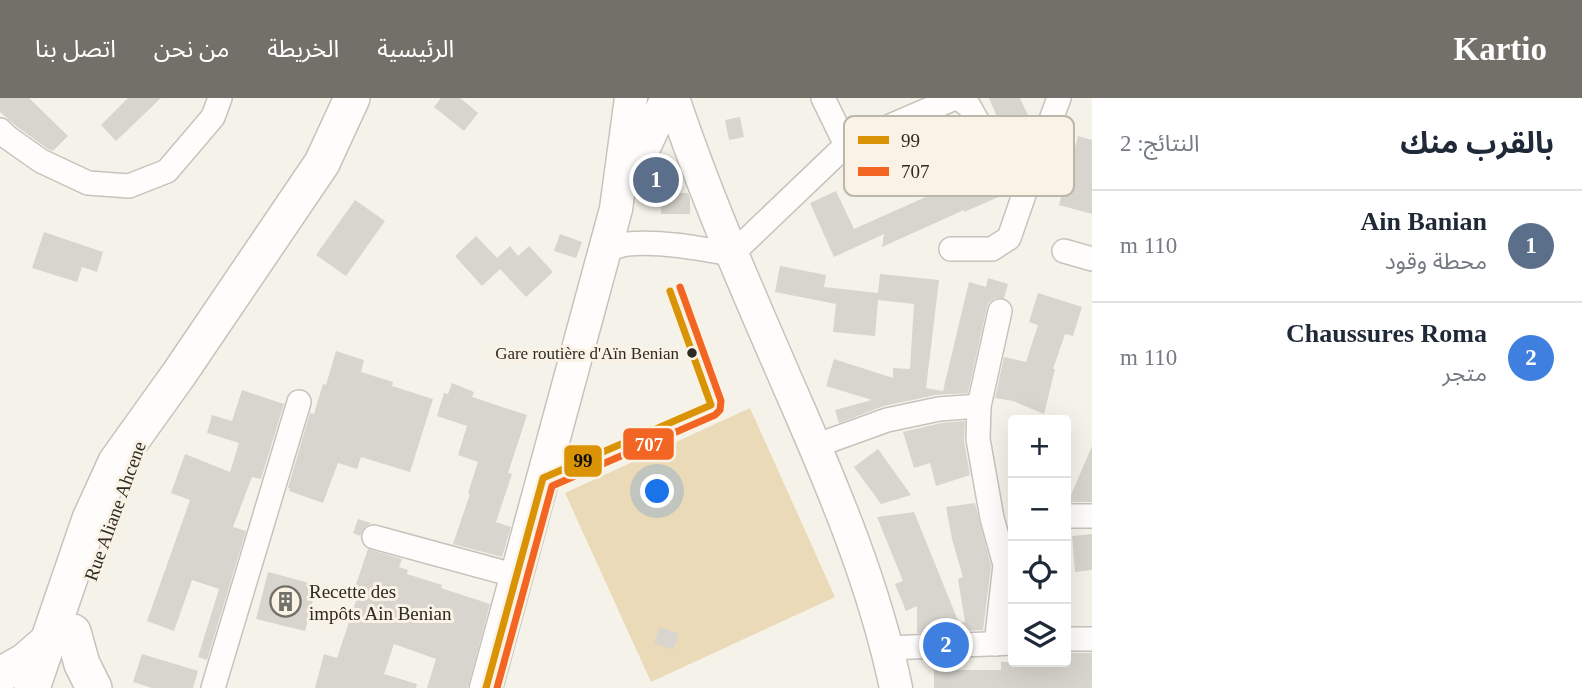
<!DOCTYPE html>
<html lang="ar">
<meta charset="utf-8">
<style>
body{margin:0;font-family:"Times New Roman","Noto Sans Arabic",serif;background:#f2f2f3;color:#1f2937;direction:rtl}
.controls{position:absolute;right:21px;bottom:21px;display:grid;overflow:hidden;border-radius:7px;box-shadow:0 7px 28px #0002}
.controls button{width:63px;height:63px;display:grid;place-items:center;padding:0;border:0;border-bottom:2px solid #e0e1e3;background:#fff;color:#1f2937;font:35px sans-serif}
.you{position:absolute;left:658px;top:394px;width:24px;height:24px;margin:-18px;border:5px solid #fff;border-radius:50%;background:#1a73e8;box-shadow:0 0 0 10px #1a73e833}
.badge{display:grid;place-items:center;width:46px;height:46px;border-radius:50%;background:#727069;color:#fff;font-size:23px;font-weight:700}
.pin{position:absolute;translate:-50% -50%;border:4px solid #fff;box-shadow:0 2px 7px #0006}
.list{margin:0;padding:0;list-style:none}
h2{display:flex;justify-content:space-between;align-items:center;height:91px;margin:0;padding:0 28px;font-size:30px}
h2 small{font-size:23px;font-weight:400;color:#747a83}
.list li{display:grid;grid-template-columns:46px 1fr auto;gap:21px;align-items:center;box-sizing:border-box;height:112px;padding:0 28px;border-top:2px solid #e0e1e3}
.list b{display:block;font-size:26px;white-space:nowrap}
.list p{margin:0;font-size:23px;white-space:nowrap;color:#747a83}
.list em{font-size:23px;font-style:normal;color:#747a83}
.icon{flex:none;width:38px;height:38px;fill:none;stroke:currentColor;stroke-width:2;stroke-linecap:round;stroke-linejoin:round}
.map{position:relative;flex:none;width:1092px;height:590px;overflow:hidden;direction:ltr}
header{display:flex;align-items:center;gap:42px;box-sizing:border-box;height:98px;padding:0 35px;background:#727069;color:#fff}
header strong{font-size:33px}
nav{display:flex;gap:38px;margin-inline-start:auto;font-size:24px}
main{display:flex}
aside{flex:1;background:#fff}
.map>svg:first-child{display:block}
</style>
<header>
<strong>Kartio</strong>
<nav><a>الرئيسية</a><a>الخريطة</a><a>من نحن</a><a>اتصل بنا</a></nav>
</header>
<main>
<aside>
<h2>بالقرب منك<small>النتائج: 2</small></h2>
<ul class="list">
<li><span class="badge" style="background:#5c6f8a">1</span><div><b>Ain Banian</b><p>محطة وقود</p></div><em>110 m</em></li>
<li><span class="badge" style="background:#3f7fe0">2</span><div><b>Chaussures Roma</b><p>متجر</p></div><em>110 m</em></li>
</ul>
</aside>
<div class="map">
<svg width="1092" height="590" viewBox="0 0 1092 590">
<rect width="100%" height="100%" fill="#f5f2ea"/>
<polygon fill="#ebdab7" points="750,310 835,499 651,584 565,395"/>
<g fill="#d8d5ce">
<polygon points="0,0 29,0 68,38 53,53 48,51 16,28 0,14"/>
<polygon points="128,0 161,0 116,43 101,27"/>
<polygon points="441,0 460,0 478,15 464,33 434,9"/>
<polygon points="989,0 1020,0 1032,26 1008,38 1004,35"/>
<polygon points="740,19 744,39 729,42 725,22"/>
<polygon points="927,27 954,87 999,67 1011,92 1010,94 964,114 964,112 882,149 884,136 834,159 810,105 836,93 854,131 928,98 900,39"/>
<polygon points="1078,38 1092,42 1092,116 1059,107"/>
<polygon points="673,64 676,95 688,95 690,100 690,116 661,116 660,94 655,95 653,74 657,66"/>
<polygon points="355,102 385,123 346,178 316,157"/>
<polygon points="44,134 103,154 97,174 82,169 77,184 32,170"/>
<polygon points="560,136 582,144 576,160 554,153"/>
<polygon points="476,138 497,160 510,148 518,158 529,148 553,174 526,199 500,171 482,188 455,158"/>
<polygon points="780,168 826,177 824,189 878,195 880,176 939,182 926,290 943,293 969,184 986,189 988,180 1008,186 1004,200 995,200 989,204 987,209 968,295 936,297 884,308 839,325 835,312 872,302 826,288 834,261 893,280 893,270 910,271 914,206 878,202 875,238 833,234 836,206 775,194"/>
<polygon points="1038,195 1082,209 1073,238 1065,236 1053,271 1055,271 1044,316 1013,303 995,300 1004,259 1026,264 1038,227 1029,224"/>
<polygon points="336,253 364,262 361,274 393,284 392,288 433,301 410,374 361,359 357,371 338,365 323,405 289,393 290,390 288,390 310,315 314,316 323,286 326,287"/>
<polygon points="452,285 474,294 472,299 527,317 508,375 512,376 496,424 511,429 502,459 453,446 470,396 468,395 478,364 458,357 467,328 437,318 444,295 448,296"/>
<polygon points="242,292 284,306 261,381 252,379 233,429 246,433 207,562 198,559 219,491 192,482 174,533 147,523 190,402 171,395 185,356 230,374 239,345 207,335 212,317 232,323"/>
<polygon points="965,323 964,343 970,377 936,388 930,365 914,370 903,334 941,325"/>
<polygon points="1092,348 1092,404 1068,404"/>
<polygon points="878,351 911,397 881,406 854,369"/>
<polygon points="975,405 991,468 983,532 917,535 917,508 906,513 895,486 903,483 877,419 914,414 959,525 965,524 958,481 963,479 952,441 946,409"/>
<polygon points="358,421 371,425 364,430 360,438 353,435"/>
<polygon points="1092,436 1092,472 1075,474 1072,438"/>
<polygon points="368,451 402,461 399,469 408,472 407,476 442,487 441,490 490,506 468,590 427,590 436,561 394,546 384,576 417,586 416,590 315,590 324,556 337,560 359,494 354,492"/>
<polygon points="268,474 317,487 305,533 256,521"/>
<polygon points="660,529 679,536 673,552 654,545"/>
<polygon points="1066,555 1092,555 1092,590 934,590 934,572 1001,572 1001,564 1066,564"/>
<polygon points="142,556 198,573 193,590 152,590 133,584"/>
</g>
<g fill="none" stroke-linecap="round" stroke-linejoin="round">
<defs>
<g id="street">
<polyline points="823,0 846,47 955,0"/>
<polyline points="958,0 969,8 984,35 1007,56 1037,59 1059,0"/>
<polyline points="0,32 7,39 41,63 88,85 129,88 167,73 213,19 220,0"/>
<polyline points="951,151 992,151 1009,140 1037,59"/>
<path d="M605,153C612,150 619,147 627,146C662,143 698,150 732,156L846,47"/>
<polyline points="1064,153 1092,161"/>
<polyline points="815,348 887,322 939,311 979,308"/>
<polyline points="1066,418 1092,418"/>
<polyline points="374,439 517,478"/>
<polyline points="1066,541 1092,541"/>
<polyline points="996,546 1005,467 992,420 978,341 979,308 1000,213"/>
<polyline points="887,550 1013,545"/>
<polyline points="213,590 299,304"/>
</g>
<g id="secondary">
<path d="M673,0C707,102 751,201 794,300C835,394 875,489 896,590"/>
<polyline points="631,78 667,0"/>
<polyline points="486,590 616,111 631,0"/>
</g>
<g id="primary">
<polyline points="73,534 82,566 94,590"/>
<polyline points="0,577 25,563 48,543"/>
<polyline points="32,590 90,421 116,364 179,276 322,65 352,0"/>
</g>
</defs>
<use href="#street" stroke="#c6c3bd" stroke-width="26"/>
<use href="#secondary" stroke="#c6c3bd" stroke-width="35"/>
<use href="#primary" stroke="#c6c3bd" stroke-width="38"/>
<use href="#street" stroke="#fefdfc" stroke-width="23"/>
<use href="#secondary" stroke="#fefdfc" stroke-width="32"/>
<use href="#primary" stroke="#fefdfc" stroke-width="35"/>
<defs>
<polyline id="bus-1" points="486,590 543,380 711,307 670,193"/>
<polyline id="bus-2" points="497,590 552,388 715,317 720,312 721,303 680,189"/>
</defs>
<use href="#bus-1" stroke="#faf3e5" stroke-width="12"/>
<use href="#bus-2" stroke="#faf3e5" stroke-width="12"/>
<use href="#bus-1" stroke="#d99305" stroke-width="7"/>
<use href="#bus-2" stroke="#f26522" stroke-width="7"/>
</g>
<defs>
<symbol id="building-ring" viewBox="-11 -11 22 22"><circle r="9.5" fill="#faf3e5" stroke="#727069" stroke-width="1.5"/><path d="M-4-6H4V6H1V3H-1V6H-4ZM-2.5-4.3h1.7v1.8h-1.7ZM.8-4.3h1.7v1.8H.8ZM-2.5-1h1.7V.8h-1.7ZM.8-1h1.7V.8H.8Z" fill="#727069"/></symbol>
</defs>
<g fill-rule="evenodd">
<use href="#building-ring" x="268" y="486" width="35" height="35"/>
</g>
<circle fill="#2c2a24" stroke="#faf3e5" stroke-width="2.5" cx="692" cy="255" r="6"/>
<g text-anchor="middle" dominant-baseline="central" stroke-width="6" stroke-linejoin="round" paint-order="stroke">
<g font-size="17" fill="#2c2a24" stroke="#faf3e5" text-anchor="end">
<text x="679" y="255">Gare routière d'Aïn Benian</text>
</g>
<g font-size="19" fill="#2c2a24" stroke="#faf3e5">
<text transform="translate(115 413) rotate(-70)">Rue Aliane Ahcene</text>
</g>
<g font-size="19" fill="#2c2a24" stroke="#faf3e5" text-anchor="start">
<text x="309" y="493">Recette des<tspan x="309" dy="22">impôts Ain Benian</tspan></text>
</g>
</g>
<rect x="844" y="18" width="230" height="80" rx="10" fill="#faf3e5" stroke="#bcb7ab" stroke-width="2"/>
<rect x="858" y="38" width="31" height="8" fill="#d99305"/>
<rect x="858" y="69" width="31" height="9" fill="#f26522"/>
<g font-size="19" fill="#2c2a24">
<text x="901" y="49">99</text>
<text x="901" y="80">707</text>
</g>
<g stroke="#faf3e5" stroke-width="2.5">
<rect x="622" y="329" width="53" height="34" rx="7" fill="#f26522"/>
<rect x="563" y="346" width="40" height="34" rx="7" fill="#d99305"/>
</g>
<g font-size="19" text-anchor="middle" font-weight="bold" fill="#fff">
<text x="649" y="353">707</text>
</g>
<g font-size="19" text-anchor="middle" font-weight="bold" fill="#111">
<text x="583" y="369">99</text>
</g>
</svg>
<div class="controls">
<button>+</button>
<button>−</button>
<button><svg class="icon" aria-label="locate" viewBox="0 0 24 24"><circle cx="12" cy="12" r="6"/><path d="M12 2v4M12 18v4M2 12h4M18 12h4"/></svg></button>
<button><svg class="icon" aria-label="layers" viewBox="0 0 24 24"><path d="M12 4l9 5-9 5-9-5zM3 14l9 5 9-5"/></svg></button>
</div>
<div class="you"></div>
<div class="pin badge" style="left:656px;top:82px;background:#5c6f8a">1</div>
<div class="pin badge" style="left:946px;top:547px;background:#3f7fe0">2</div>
</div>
</main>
